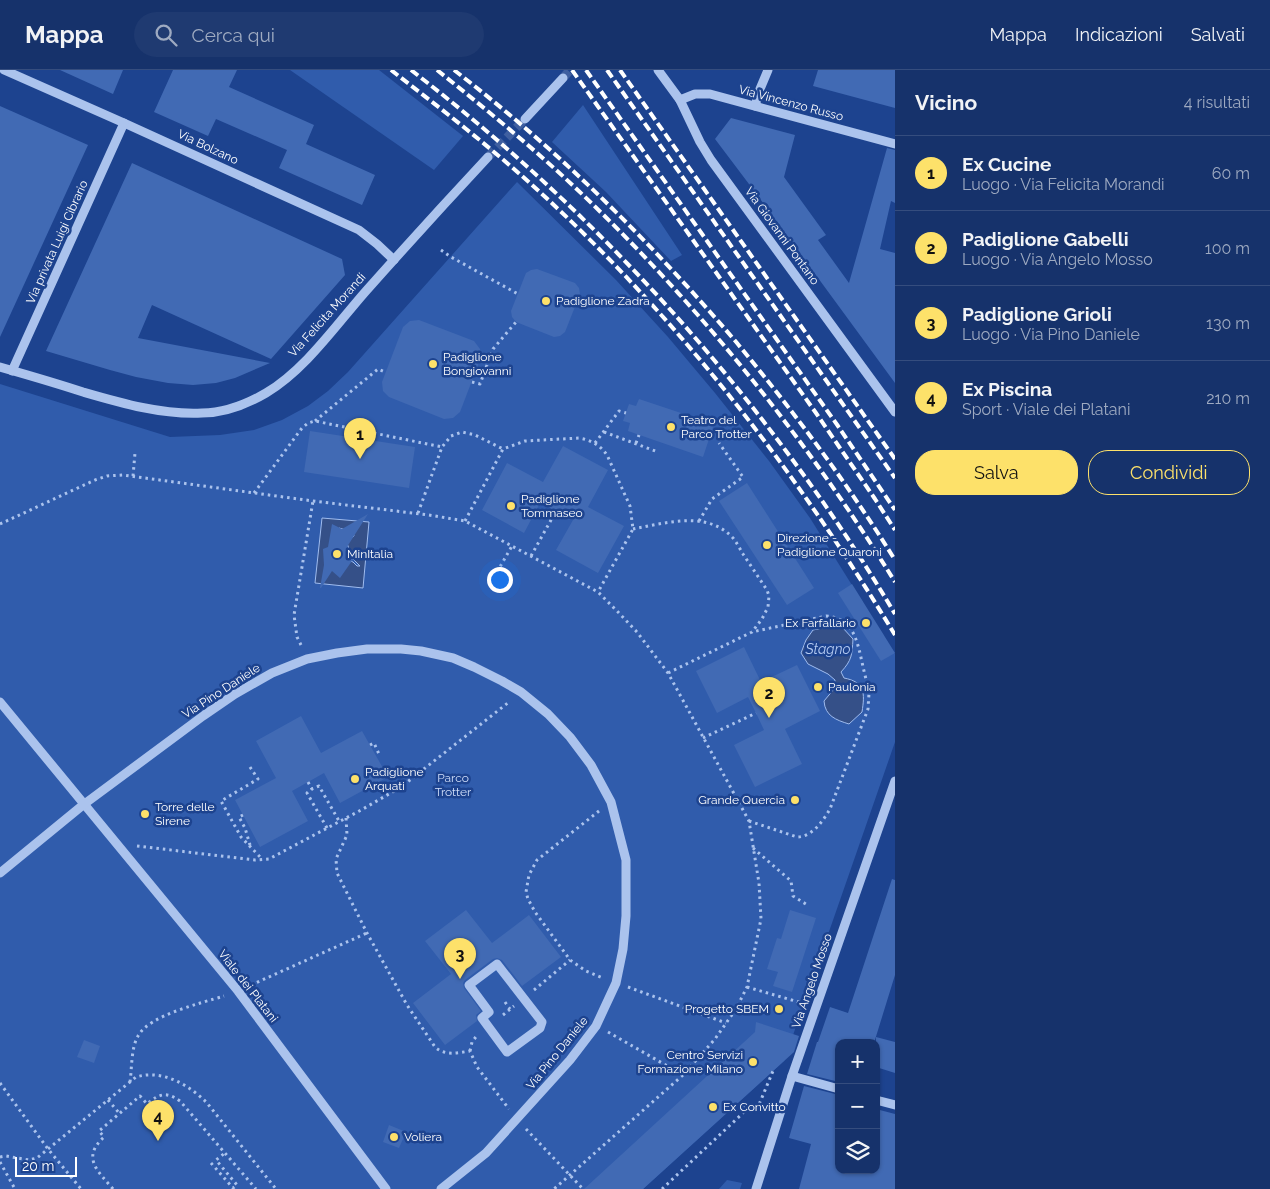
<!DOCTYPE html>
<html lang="it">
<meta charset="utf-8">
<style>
body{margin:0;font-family:Raleway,sans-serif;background:#1f3a71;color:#f1f3f6}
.controls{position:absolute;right:15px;bottom:15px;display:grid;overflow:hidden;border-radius:10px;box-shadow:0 1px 4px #0004}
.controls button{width:45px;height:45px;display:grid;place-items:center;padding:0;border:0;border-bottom:1px solid #354d7e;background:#16326b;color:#f1f3f6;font:25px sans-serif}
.scale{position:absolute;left:15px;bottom:12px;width:62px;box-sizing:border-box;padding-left:5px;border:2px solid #fff;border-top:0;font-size:14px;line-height:18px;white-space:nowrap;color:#fff;-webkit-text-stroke:4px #1d438f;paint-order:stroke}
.you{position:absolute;left:499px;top:509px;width:18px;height:18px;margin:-12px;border:4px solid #fff;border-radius:50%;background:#1a73e8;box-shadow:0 0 0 8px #1a73e833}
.badge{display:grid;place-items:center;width:32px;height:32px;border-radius:50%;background:#fde16a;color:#111;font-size:16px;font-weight:700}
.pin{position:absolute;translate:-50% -41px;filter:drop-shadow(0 1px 2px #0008)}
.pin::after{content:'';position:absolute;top:26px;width:18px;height:15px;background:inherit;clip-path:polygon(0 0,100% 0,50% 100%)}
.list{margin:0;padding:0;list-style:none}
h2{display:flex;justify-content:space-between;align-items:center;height:65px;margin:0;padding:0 20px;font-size:21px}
h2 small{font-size:16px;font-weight:400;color:#9eaac1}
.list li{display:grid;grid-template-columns:32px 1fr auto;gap:15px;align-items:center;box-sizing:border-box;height:75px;padding:0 20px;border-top:1px solid #354d7e}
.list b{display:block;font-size:19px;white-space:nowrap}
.list p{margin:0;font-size:16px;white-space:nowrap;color:#9eaac1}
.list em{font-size:16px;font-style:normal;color:#9eaac1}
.actions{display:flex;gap:10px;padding:15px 20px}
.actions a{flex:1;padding:11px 0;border:1px solid #fde16a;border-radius:20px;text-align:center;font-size:18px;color:#fde16a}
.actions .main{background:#fde16a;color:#111}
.icon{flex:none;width:28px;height:28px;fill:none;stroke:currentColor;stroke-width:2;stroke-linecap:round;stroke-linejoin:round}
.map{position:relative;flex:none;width:895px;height:1119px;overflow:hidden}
header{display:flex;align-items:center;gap:30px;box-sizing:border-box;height:70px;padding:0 25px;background:#16326b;border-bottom:1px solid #354d7e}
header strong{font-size:24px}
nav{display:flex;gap:28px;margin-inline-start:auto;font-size:18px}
.search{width:350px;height:45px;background:#1f3a71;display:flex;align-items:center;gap:12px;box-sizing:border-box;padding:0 18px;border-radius:28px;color:#9eaac1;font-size:19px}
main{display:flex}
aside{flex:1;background:#16326b}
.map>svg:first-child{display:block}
</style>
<header>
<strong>Mappa</strong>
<div class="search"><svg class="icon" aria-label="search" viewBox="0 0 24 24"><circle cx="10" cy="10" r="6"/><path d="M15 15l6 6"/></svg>Cerca qui</div>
<nav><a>Mappa</a><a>Indicazioni</a><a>Salvati</a></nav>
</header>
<main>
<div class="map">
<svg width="895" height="1119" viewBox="0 0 895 1119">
<rect width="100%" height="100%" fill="#1d438f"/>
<g fill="#305cac">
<polygon points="290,0 379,0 463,66 434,100"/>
<polygon points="583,35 682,185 671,191 606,122 552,72"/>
<polygon points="517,112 616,210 668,267 715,323 769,391 810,448 895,584 895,672 784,991 643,1119 0,1119 0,314 170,367 220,365 254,360 282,350 308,336 328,321 348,302"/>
<polygon points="727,1110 742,1113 740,1119 719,1119"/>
</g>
<g fill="#355088" stroke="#9fbcef" fill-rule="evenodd">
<path d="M322,448L369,452L363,518L315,513ZM339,458L353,462L354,466L347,473L350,482L354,484L352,488L360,496H357L353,492L350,491L339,467Z"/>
<path d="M828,557H842L853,569C852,585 852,590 841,602L844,608C865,612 865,623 862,642L849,654C836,650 825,646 824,631L834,619L835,610L828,604L808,594L801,583L806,570L813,560Z"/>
</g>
<g fill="#416ab4">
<polygon points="60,0 123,0 113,24"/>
<polygon points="173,0 237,0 229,17 314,55 306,74 375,105 362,135 279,98 287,80 216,49 208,66 154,42"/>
<polygon points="818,0 895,0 895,38 813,16"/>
<polygon points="0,36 88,75 0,267"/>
<polygon points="731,48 795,65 784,107 826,165 818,170 849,213 887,78 895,80 895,133 891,131 880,179 895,183 895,313 758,126 715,69"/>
<polygon points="132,93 342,189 345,205 271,289 152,235 138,268 270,293 235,308 216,313 193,315 168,313 136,307 110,300 46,281"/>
<polygon points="537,199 575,213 579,218 580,224 565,262 560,266 554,267 516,252 512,247 511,241 526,203 531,200"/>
<polygon points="419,250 474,271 480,279 481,287 460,342 453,348 444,349 389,327 383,321 382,312 403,257 410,251"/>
<polygon points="639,329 714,354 703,387 628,361 630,353 623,351 629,334 636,336"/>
<polygon points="310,361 415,377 409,418 304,402"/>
<polygon points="563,376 608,400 588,437 624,456 598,503 556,480 573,450 556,441 540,433 524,463 482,440 507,393 543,412"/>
<polygon points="747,413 814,518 787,535 719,431"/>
<polygon points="368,444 345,480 349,482 354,488 340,508 332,501 321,518 320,518 324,495 323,479 328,477 332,454 342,459"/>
<polygon points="852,514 895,583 881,591 838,523"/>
<polygon points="744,577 761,612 797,595 820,641 785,659 802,694 755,717 734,675 764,660 756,643 748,627 717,643 696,601"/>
<polygon points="301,646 321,683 362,661 388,707 340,733 324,703 292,721 308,751 260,777 235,730 276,708 256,671"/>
<polygon points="892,809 895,810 895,905 874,973 839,973 839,1012 807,1004 817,972 818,972 830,937 848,943"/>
<polygon points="466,840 492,873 529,845 561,887 522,916 502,890 497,888 493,889 465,910 463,913 464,918 481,941 476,945 477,951 445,975 413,933 451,904 425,871"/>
<polygon points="790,840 816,848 792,922 773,916 778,902 767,899 777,868 781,869"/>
<polygon points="756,952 799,966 794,982 643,1119 584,1119 755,962"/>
<polygon points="876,967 895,972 895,1003 876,997"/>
<polygon points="84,970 100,976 94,993 77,987"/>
<polygon points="804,1016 839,1025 839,1100 876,1100 876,1039 895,1044 895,1119 799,1119 811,1074 789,1068"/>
<polygon points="389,1055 406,1062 399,1078 383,1072"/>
</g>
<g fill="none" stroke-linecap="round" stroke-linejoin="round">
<g stroke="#3f5fa0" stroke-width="9" stroke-dasharray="9 4.5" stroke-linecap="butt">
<polyline points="563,8 570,0"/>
<polyline points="488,87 525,49"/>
</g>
<g stroke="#abc3ed" stroke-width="3" stroke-dasharray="2.5 4" stroke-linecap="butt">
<polyline points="441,180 451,187 518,224"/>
<polyline points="472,312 480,314 493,279 516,252"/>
<polyline points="315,351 378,299 385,302"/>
<polyline points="604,362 658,382"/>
<polyline points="595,373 619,341 626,343"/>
<polyline points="636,373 639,365"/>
<polyline points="133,406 135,383"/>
<polyline points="254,423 302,358 308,353 315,351 442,377"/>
<polyline points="418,443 442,377 451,366 462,362 475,365 503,379"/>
<path d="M465,451L503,379L525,371L579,368C591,370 600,375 607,385L630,436L633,459L598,522"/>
<polyline points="699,451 712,429 743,407 719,373"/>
<polyline points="0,454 95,410 107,406 123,405 313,431 429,445 465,451 598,522 617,541 637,562 668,603 749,751 759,813 761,849 747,917 736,939 715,969 683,1005 554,1119"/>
<path d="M633,459C666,453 707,440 733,468C737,473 740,479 743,484C751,496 759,508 767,520L769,526L768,537L762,549L752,562L668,603"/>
<polyline points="531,486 556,441"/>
<polyline points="497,502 512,476"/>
<polyline points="301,575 297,567 294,545 313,431"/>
<polyline points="703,668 756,643"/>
<polyline points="370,675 374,673 379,684"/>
<polyline points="250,697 258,709 221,731 241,767 262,789"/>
<polyline points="308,712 312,719"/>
<polyline points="599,741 537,790 529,805 526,822 528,829 535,842 570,890 586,901 603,908"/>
<polyline points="243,745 239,747 245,758 250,775"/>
<path d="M346,748L347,765L336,789L337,803L367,863L407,935L435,977C445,986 457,983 470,981L477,997L509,1039"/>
<path d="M749,751L797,767C812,767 823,751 830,739L868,639L869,623C867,612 864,602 862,592C857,570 853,548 826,546L752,562"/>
<polyline points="327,758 307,723 312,719 319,716 339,751"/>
<polyline points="137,776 255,790 269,789 363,739 401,717 509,632"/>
<polyline points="753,778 791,811 793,826 809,836"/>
<polyline points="251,915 367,863"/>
<polyline points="628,917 726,953"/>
<polyline points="747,917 802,933"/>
<polyline points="534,920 570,890"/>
<polyline points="505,932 510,939"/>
<polyline points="503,945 514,936"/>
<polyline points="608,962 683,1005"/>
<polyline points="470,981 472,972 478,964"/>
<path d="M130,1012C132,998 131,978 138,966C149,945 202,933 224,926"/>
<polyline points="0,1013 48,1079 81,1119"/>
<polyline points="108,1030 120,1044"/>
<polyline points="526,1059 583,1119"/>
<path d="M0,1087L6,1086L29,1090L37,1088L136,1007C163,999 189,1015 207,1033L276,1119"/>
<polyline points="0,1092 15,1119"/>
<polyline points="211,1093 233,1118 237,1115 216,1090 225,1083"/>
<path d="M113,1119C98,1101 81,1088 104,1067L99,1061L140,1026L147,1034C159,1024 166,1021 180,1031L256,1119"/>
<polyline points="662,1119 743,1043 746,1034 758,1037 773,1001"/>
</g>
<g stroke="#abc3ed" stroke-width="9">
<polyline points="4,0 124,53 359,160 377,174 394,190"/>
<polyline points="658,0 680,30 700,72 711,90 895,342"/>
<polyline points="680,30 695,24 710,24 895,74"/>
<polyline points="755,36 760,19 768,0"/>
<polyline points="525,49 563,8"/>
<path d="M0,297C28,305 56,313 83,322C121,333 162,345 202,343C224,343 247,334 266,323C305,300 336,255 366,221C406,176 447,131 488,87"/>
<polyline points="12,301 124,53"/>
<polyline points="0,632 238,921 386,1119"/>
<polyline points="0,803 83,735 203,646 235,624 272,603 307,589 337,583 367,579 401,579 421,581 453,588 474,597 502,611 521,622 548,644 570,667 591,695 611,732 626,790 626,846 623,879 616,913 596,956 570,990 486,1083 441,1119"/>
<polygon points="497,894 542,952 540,958 507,982 482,948 489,942 469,915"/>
<polyline points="792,1006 839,1019"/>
<polyline points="876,1030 895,1035"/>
<polyline points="756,1119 792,1006 895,711"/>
</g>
<g stroke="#fff" stroke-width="4" stroke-dasharray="9 4" stroke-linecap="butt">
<path d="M391,0C435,34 480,69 522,106C671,238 793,396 895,565"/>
<path d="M411,0C553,109 679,237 786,381C825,433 862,488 895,544"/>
<path d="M437,0C487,40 537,81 583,125C703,240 808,371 895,512"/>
<path d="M454,0C558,80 652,173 737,273C794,342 848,414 895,490"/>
<polyline points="572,0 816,343 875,429 895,460"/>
<polyline points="586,0 838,356 895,440"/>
<polyline points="607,0 895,408"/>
<polyline points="620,0 895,389"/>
</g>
</g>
<g fill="#fde16a" stroke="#1d438f" stroke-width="2">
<circle cx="546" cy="231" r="5"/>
<circle cx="433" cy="294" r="5"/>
<circle cx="671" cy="357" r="5"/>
<circle cx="511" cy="436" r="5"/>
<circle cx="767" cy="475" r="5"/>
<circle cx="337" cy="484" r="5"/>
<circle cx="866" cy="553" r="5"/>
<circle cx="818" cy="617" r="5"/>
<circle cx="355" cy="709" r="5"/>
<circle cx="795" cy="730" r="5"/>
<circle cx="145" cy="744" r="5"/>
<circle cx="779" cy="939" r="5"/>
<circle cx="753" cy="992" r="5"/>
<circle cx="713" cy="1037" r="5"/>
<circle cx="394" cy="1067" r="5"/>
</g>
<g text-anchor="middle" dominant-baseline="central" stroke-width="5" stroke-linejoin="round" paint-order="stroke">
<g font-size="12" fill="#fff" stroke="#1d438f">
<text transform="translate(791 33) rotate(15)">Via Vincenzo Russo</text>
<text transform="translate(208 77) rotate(25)">Via Bolzano</text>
<text transform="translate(782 166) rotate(54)">Via Giovanni Pontano</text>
<text transform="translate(57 172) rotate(-66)">Via privata Luigi Cibrario</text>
<text transform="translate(327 245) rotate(-48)">Via Felicita Morandi</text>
<text transform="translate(221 621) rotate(-33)">Via Pino Daniele</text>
<text transform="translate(812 911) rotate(-71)">Via Angelo Mosso</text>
<text transform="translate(248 916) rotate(52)">Viale dei Platani</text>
<text transform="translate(557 983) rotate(-51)">Via Pino Daniele</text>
</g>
<g font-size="12" fill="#fff" stroke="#1d438f" text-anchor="start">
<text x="556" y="231">Padiglione Zadra</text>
<text x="443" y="287">Padiglione<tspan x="443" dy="14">Bongiovanni</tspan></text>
<text x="681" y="350">Teatro del<tspan x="681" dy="14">Parco Trotter</tspan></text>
<text x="521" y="429">Padiglione<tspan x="521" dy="14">Tommaseo</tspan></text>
<text x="777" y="468">Direzione -<tspan x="777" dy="14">Padiglione Quaroni</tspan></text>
<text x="347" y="484">MinItalia</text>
<text x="856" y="553" text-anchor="end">Ex Farfallario</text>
<text x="828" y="617">Paulonia</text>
<text x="365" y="702">Padiglione<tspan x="365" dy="14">Arquati</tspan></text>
<text x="785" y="730" text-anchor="end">Grande Quercia</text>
<text x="155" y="737">Torre delle<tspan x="155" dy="14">Sirene</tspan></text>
<text x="769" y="939" text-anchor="end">Progetto SBEM</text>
<text x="743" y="985" text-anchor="end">Centro Servizi<tspan x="743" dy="14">Formazione Milano</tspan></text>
<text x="723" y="1037">Ex Convitto</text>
<text x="404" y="1067">Voliera</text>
</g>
<g font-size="12" fill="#d1dffa" stroke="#1d438f">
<text x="453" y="708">Parco<tspan x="453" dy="14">Trotter</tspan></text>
</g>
<g font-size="14" font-style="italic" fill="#b7cdf4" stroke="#1d438f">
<text x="828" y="579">Stagno</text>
</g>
</g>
</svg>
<div class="controls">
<button>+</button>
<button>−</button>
<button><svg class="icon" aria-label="layers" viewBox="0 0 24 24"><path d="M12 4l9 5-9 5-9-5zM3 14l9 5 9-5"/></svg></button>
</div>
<div class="scale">20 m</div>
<div class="you"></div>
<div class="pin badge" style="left:360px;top:389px">1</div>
<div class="pin badge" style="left:769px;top:648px">2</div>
<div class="pin badge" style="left:460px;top:909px">3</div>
<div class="pin badge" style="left:158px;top:1071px">4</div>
</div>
<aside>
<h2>Vicino<small>4 risultati</small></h2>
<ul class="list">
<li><span class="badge">1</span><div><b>Ex Cucine</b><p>Luogo · Via Felicita Morandi</p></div><em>60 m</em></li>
<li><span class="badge">2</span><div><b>Padiglione Gabelli</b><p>Luogo · Via Angelo Mosso</p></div><em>100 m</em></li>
<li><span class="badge">3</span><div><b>Padiglione Grioli</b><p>Luogo · Via Pino Daniele</p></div><em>130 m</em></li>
<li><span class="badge">4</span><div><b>Ex Piscina</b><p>Sport · Viale dei Platani</p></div><em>210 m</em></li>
</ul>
<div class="actions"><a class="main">Salva</a><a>Condividi</a></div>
</aside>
</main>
